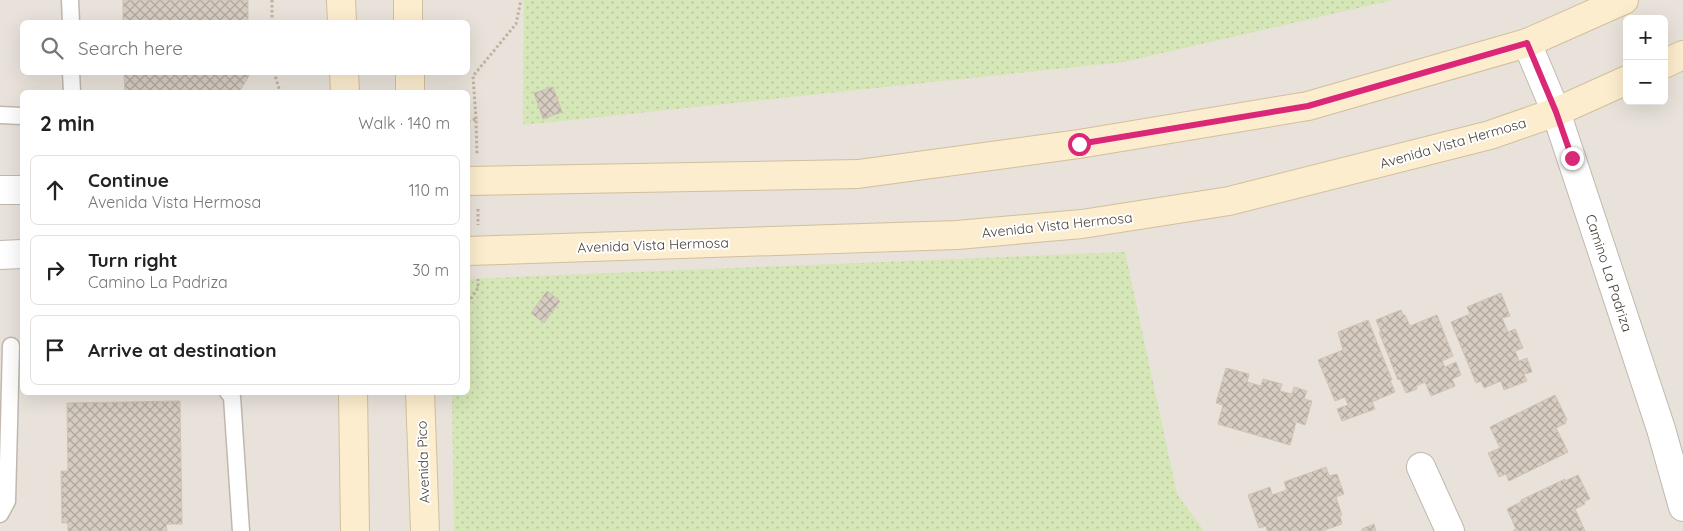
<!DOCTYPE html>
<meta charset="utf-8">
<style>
body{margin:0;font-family:Quicksand,sans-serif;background:#f2f2f2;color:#222}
.controls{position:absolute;right:15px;top:15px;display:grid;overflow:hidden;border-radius:8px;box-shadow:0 5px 20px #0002}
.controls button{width:45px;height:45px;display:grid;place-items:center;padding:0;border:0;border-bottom:1px solid #e0e0e0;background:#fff;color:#222;font:25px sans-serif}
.stop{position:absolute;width:15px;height:15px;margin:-11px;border:4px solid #db2777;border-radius:50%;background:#fff}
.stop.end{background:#db2777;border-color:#fff;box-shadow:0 1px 5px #0008}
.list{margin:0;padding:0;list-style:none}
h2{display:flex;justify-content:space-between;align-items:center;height:65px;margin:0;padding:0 20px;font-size:21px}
h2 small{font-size:16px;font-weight:400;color:#767676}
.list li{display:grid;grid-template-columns:32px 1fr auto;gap:15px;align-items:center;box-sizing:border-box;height:70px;margin:0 10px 10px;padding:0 10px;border:1px solid #e0e0e0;border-radius:8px}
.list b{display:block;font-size:19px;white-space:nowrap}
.list p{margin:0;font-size:16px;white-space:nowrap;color:#767676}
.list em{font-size:16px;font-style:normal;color:#767676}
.icon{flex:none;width:28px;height:28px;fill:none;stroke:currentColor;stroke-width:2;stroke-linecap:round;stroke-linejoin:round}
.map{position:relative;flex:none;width:1683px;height:531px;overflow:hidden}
.search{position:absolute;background:#fff;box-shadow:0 5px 20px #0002;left:20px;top:20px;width:450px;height:55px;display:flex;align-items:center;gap:12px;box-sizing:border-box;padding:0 18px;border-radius:8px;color:#767676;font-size:19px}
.panel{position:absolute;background:#fff;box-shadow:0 5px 20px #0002;left:20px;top:90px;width:450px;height:305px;border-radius:8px}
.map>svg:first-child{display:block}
</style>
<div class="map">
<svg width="1683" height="531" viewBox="0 0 1683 531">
<defs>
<pattern id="grass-dots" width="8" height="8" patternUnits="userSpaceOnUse" patternTransform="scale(1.25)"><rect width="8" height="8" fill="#d5e6b7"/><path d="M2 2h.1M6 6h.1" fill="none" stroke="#b8c69e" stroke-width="1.8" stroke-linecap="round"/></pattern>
<pattern id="building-cross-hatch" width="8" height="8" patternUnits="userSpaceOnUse" patternTransform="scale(1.25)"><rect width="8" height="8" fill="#d6ccc1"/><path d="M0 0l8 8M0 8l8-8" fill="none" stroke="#b0a79e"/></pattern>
</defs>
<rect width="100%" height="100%" fill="#f5f1eb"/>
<path fill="#e8e2da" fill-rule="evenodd" d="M0,0H1683V531H0ZM1627,19H1664V101H1627ZM22,22H468V72H22ZM22,92H468V392H22Z"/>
<g fill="url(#grass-dots)">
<polygon points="524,0 1393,0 1123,62 523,125"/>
<polygon points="1125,252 1177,494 1204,531 454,531 452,393 468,392 468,279"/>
</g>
<g fill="url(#building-cross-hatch)" stroke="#d0c3b5">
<rect x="123" y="0" width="125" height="22"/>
<polygon points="124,72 249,72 249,76 239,92 125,92"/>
<polygon points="553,87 562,112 543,119 534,93"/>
<polygon points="547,291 560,301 544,323 531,313"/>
<polygon points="1501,293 1510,316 1502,318 1508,332 1515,329 1523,348 1515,351 1519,361 1527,358 1532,372 1524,374 1527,381 1504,390 1501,381 1484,388 1481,381 1476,383 1451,322 1470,314 1467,307"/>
<polygon points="1401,310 1403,315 1405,315 1410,326 1437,315 1453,356 1442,361 1445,367 1456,362 1461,375 1452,379 1455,386 1431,396 1425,382 1416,386 1417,389 1406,393 1400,379 1398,380 1379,332 1381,332 1376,320"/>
<polygon points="1368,320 1392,380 1390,380 1395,392 1372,402 1375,409 1342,421 1337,409 1348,405 1345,397 1335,401 1318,360 1343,350 1338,332"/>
<polygon points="1226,368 1249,374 1247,382 1261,386 1263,379 1282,384 1280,391 1292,394 1294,387 1307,391 1304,399 1312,401 1305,425 1296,422 1290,445 1218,424 1223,405 1216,403"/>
<polygon points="1555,395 1567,420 1565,421 1566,423 1556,428 1568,452 1509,481 1506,474 1499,477 1488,453 1500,448 1490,427"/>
<polygon points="180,401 182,524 166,524 167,531 68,531 68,523 62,523 61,471 68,471 67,403"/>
<polygon points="1326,467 1329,476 1337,474 1344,494 1336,497 1342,515 1340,516 1342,524 1322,531 1267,531 1266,526 1259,528 1248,495 1270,487 1272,495 1287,490 1284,482"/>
<polygon points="1578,475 1590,499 1584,501 1585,504 1575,509 1585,531 1513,531 1516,529 1507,509 1521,502 1521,500 1565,479 1565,481"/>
<polygon points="1374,524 1376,531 1362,531 1362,529"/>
</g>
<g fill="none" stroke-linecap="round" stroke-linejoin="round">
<defs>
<g id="service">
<polyline points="70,0 71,22"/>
<polyline points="71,72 72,92"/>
<polyline points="0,115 22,116"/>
<polyline points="228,392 232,397 241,531"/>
<polyline points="0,514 7,501 11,346"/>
</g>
<polyline id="minor" points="1421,467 1450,531"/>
<g id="tertiary">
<polyline points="1527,43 1556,112 1661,429 1683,507"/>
<polyline points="0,190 22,190"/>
<polyline points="0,255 22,254"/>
</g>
<g id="secondary">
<polyline points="341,0 342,22"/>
<polyline points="408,0 408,22"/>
<polyline points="1664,64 1683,55"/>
<polyline points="344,72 345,92"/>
<polyline points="410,72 410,92"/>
<polyline points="468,181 858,174 1079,144 1308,106 1527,43 1624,0"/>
<polyline points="468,251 957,235 1082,224 1229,201 1490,135 1556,112 1627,80"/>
<polyline points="353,392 355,531"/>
<polyline points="420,392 425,531"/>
</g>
</defs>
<use href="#service" stroke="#c0b8ae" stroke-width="19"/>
<use href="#minor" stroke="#c0b8ae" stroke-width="30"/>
<use href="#tertiary" stroke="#c0b8ae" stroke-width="30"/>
<use href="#secondary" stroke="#d2bf9d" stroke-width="30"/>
<g stroke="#c1b2a0" stroke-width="3" stroke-dasharray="2.5 2.5" stroke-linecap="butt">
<polyline points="272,0 272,22"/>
<polyline points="274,72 280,92"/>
<polyline points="476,119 473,76 516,24 521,0"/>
<polyline points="468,121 476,119 477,155"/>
<polyline points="478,209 478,225"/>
<polyline points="468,303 478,288 478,279"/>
</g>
<use href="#service" stroke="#fff" stroke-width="16"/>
<use href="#minor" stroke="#fff" stroke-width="28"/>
<use href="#tertiary" stroke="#fff" stroke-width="28"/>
<use href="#secondary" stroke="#fcedce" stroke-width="28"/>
</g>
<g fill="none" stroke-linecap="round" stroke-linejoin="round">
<polyline stroke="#db2777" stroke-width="6" points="1079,144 1308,106 1527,43 1556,112 1572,158"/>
</g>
<g text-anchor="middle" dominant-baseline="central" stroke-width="4" stroke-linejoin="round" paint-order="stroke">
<g font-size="14" fill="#494139" stroke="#fff">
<text transform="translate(1453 143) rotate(-16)">Avenida Vista Hermosa</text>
<text transform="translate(1057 225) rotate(-6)">Avenida Vista Hermosa</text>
<text transform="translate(653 245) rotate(-2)">Avenida Vista Hermosa</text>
<text transform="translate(1609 273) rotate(72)">Camino La Padriza</text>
<text transform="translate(423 462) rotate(-92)">Avenida Pico</text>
</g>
</g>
</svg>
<div class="controls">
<button>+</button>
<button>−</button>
</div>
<div class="stop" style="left:1079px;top:144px"></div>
<div class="stop end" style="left:1572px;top:158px"></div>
<div class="search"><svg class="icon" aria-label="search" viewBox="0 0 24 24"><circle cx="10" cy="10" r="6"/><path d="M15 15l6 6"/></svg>Search here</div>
<section class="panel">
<h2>2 min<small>Walk · 140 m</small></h2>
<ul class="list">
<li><svg class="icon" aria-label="ahead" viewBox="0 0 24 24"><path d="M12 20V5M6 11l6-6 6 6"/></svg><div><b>Continue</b><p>Avenida Vista Hermosa</p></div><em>110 m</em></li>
<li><svg class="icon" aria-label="right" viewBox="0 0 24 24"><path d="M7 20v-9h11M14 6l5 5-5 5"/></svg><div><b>Turn right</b><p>Camino La Padriza</p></div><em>30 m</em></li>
<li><svg class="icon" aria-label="arrive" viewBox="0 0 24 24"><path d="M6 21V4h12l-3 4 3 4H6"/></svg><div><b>Arrive at destination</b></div></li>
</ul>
</section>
</div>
